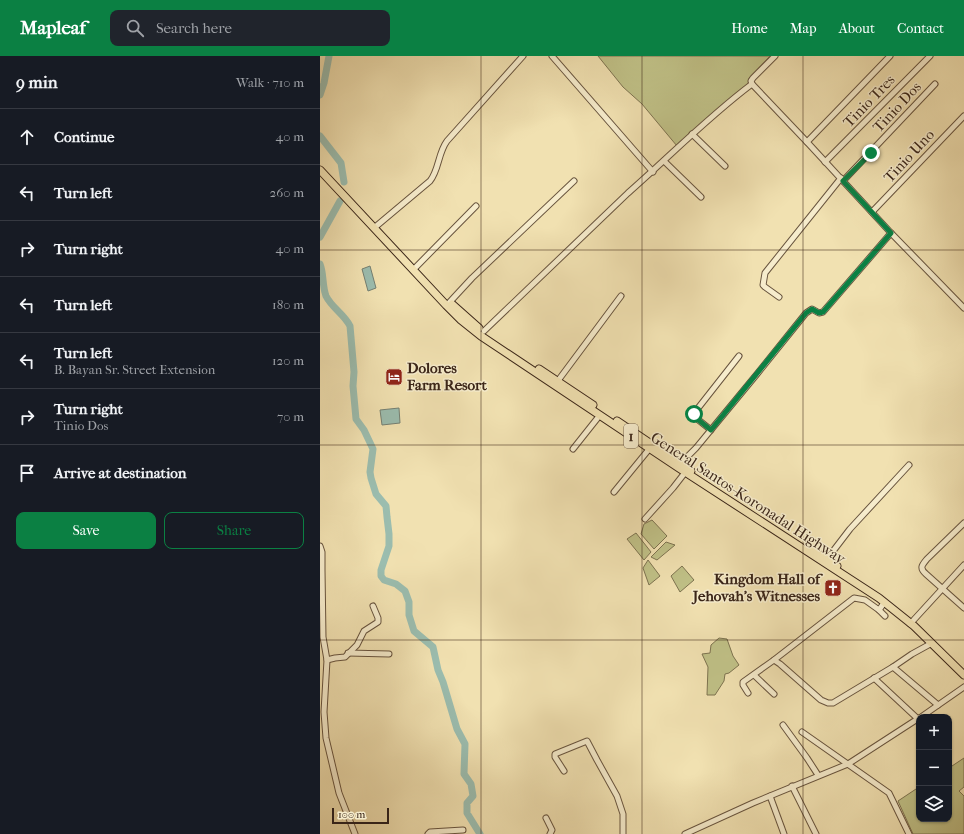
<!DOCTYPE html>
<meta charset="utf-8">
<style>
body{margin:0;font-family:"IM FELL French Canon",serif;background:#20242c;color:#f1f3f6}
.controls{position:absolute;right:12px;bottom:12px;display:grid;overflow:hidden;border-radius:8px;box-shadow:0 1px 3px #0004}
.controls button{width:36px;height:36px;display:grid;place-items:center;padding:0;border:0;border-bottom:1px solid #363941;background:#171b24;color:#f1f3f6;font:20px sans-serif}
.scale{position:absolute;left:12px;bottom:10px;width:57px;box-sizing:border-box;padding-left:4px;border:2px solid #3a2518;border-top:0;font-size:11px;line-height:14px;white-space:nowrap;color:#3a2518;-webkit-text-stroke:3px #f6eccc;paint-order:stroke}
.stop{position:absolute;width:12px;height:12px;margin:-9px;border:3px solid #0b8043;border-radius:50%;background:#fff}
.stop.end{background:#0b8043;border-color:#fff;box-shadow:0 1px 4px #0008}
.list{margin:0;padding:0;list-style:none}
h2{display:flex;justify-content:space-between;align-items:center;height:52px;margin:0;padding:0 16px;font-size:17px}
h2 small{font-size:13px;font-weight:400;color:#9ea1a6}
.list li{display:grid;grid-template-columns:26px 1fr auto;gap:12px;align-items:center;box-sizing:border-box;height:56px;padding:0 16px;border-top:1px solid #363941}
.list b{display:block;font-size:15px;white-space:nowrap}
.list p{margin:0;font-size:13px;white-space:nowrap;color:#9ea1a6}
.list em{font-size:13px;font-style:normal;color:#9ea1a6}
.actions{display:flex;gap:8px;padding:12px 16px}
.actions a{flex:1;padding:9px 0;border:1px solid #0b8043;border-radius:8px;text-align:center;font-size:14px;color:#0b8043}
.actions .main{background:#0b8043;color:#fff}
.icon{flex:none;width:22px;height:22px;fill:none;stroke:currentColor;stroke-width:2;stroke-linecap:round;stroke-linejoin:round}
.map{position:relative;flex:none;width:644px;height:778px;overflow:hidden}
header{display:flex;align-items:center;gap:24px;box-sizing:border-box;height:56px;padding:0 20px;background:#0b8043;color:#fff}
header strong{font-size:19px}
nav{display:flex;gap:22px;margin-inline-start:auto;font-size:14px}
.search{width:280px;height:36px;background:#20242c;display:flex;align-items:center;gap:10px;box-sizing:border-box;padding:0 14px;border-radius:8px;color:#9ea1a6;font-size:15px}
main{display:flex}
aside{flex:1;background:#171b24}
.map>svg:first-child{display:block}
</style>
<header>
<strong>Mapleaf</strong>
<div class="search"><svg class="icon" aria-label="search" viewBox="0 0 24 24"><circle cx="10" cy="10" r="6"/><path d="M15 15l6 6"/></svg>Search here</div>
<nav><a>Home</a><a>Map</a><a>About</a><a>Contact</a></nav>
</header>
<main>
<aside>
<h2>9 min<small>Walk · 710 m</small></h2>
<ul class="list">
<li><svg class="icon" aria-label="ahead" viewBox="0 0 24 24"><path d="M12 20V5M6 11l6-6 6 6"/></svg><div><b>Continue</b></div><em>40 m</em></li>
<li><svg class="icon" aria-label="left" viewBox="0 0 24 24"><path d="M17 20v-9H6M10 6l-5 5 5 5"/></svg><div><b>Turn left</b></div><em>260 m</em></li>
<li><svg class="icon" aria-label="right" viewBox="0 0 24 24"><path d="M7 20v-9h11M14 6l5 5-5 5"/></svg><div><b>Turn right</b></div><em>40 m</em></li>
<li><svg class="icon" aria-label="left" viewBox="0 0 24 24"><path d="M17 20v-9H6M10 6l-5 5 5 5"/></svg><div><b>Turn left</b></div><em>180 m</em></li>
<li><svg class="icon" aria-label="left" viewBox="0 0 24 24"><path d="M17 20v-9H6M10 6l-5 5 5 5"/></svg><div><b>Turn left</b><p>B. Bayan Sr. Street Extension</p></div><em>120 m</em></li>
<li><svg class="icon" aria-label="right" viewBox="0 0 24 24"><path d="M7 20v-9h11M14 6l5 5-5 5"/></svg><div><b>Turn right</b><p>Tinio Dos</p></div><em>70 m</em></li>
<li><svg class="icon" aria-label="arrive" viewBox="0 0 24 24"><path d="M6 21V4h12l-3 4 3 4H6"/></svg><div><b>Arrive at destination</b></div></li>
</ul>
<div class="actions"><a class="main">Save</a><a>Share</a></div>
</aside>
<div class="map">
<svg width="644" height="778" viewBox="0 0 644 778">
<rect width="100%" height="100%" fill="#f1e1b1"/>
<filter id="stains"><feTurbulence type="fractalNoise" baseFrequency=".005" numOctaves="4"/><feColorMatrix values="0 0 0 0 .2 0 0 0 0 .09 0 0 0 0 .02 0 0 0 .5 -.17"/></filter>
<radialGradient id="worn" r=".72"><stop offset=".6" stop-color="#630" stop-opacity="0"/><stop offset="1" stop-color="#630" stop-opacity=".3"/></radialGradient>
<g fill="#c0c187" stroke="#7d7350">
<polygon points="278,0 450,0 429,22 428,28 357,90 322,48 303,31"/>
<polygon points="332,464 347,480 334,493 321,478 324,468"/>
<polygon points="316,477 331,496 324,504 307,483"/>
<polygon points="346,486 355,489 337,504 331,501"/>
<polygon points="328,504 340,520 329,529 323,512"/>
<polygon points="362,510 374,524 360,536 351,520"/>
<polygon points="399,582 407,583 413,600 419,609 409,617 405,618 404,625 395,639 387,639 388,611 382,598 390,597 391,589"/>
<polygon points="644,702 644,731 639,735 644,740 644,778 593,778 578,745 599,731 599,763 629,763 629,712"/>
</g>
<g fill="#9bbdaf" stroke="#748073">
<polygon points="50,210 56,232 48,235 42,213"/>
<polygon points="79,352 80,367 62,369 60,354"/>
</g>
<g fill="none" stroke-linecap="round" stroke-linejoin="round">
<g stroke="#9bbdaf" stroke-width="7">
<polyline points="0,39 4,27 9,0"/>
<polyline points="0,80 21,107 24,126"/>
<polyline points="0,181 20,145"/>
<path d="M0,208C4,218 2,229 6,240C12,252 24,258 30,270L34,316L33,330L36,363L44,374L53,393L50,416L51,422L56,438L66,450L67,461L69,478V490L61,514V520L64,524L76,528L85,535L89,546V559L94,575L113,591L118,614L123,626L137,673L145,688L144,718L151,728L153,740L147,747V757L160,778"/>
</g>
<defs>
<g id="minor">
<polyline points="232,0 333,116"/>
<polyline points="432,28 487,86 571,177 644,252"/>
<polyline points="372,78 405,110"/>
<polyline points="487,86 570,0"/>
<polyline points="344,105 381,141"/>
<polyline points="505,106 610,0"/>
<polyline points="523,125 615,28"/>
<polyline points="552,156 644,60"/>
<path d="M54,172L110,125C119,114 118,97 127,85L203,0"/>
<polyline points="96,211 156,150"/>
<polyline points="459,241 445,231 443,229 445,217 521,122"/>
<polyline points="127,249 152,222 254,125"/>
<path d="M164,275L308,137C349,101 388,61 432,28L431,25L433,22L455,0"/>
<polyline points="237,326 301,240"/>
<polyline points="391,374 376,362 375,356 419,300"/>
<polyline points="253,393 280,359"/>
<polyline points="359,411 361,407 376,392 437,318 486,257 492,253 499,257 503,256 571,177"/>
<polyline points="294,436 330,392"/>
<polyline points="325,463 353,432 367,414"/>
<path d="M644,467L607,503C602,509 599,512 606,518L644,552"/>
<polyline points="0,490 2,496 2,514 3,581 7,604 4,656 6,682 19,737 35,778"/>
<polyline points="507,503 530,473 589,409"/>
<polyline points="559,554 565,560"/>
<polyline points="590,568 644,509"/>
<polyline points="612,587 592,598 573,611 618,649"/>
<polyline points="28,597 69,598"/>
<polyline points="7,604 15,602 25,601 37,589 44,575 58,566 58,562 53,550"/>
<polyline points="454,604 534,542 545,544 559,554 564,547"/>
<polyline points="434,619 454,638"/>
<polyline points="554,622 598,663"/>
<polyline points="428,637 423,629 423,626 454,604 460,608 501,644 508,647 513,647 573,611"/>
<polyline points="601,661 644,631"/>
<polyline points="463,669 487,702 498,719"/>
<polyline points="482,676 569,737 589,778"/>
<polyline points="244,715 235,701 235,698 267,685 277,704 297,740 303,758 303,778"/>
<polyline points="472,730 496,778"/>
<polyline points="450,740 464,778"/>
<polyline points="226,762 232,774 230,778"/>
<polyline points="108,778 110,776 143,774"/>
<polyline points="365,778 433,747 528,708 599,662"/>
</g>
<g id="highway">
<polyline points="0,114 126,249 141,264 161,280 359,412 559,542 594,570 644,619"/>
<polyline points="132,248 159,272"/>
<polyline points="219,313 273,349"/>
<polyline points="297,365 371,415"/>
<polyline points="489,492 517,510"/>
</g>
</defs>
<use href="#minor" stroke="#68543e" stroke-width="7"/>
<use href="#highway" stroke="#3a2518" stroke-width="9"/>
<use href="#minor" stroke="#f6eccc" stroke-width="5"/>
<use href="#highway" stroke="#f1e1b1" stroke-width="7"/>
</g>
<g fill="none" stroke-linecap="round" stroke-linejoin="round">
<polyline stroke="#0b8043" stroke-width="5" points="374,358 376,362 391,374 486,257 492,253 499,257 503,256 571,177 523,125 551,97"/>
</g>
<path fill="none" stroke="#3a2518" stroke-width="1" stroke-opacity="0.55" d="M161,0V778M322,0V778M483,0V778M0,194H644M0,389H644M0,584H644"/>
<defs>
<symbol id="hotel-square" viewBox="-11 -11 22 22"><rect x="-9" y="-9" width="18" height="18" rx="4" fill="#8f2418" stroke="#f6eccc"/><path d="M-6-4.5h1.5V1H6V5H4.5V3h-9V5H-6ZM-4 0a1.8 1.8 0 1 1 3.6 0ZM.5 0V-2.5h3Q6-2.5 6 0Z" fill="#fff"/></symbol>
<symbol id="church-square" viewBox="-11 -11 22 22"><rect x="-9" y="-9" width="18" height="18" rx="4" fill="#8f2418" stroke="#f6eccc"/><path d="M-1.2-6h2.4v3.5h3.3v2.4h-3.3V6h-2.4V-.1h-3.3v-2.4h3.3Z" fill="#fff"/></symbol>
</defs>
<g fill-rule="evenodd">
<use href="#hotel-square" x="64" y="311" width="20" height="20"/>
<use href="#church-square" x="503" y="522" width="20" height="20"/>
</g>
<g text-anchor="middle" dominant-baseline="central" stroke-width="3" stroke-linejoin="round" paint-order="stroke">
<rect fill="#f6eccc" stroke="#72614e" stroke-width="1" x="304" y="368" width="14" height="24" rx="3"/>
<g font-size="14" font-weight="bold" fill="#3a2518">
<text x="311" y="380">1</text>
</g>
<g font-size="15" fill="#3a2518" stroke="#f6eccc">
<text transform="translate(549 45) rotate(-46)">Tinio Tres</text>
<text transform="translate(577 51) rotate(-47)">Tinio Dos</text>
<text transform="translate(589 100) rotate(-47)">Tinio Uno</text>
<text transform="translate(428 442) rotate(33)">General Santos-Koronadal Highway</text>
</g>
<g font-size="15" font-weight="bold" fill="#3a2518" stroke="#f6eccc" text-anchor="start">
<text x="87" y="312">Dolores<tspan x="87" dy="17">Farm Resort</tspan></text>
<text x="500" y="523" text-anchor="end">Kingdom Hall of<tspan x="500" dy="17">Jehovah's Witnesses</tspan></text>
</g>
</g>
<rect width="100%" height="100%" filter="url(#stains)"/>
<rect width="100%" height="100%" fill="url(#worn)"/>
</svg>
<div class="controls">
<button>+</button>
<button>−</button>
<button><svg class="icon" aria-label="layers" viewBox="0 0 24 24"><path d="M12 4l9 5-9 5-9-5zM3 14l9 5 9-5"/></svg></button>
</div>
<div class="scale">100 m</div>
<div class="stop" style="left:374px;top:358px"></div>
<div class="stop end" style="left:551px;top:97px"></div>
</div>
</main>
